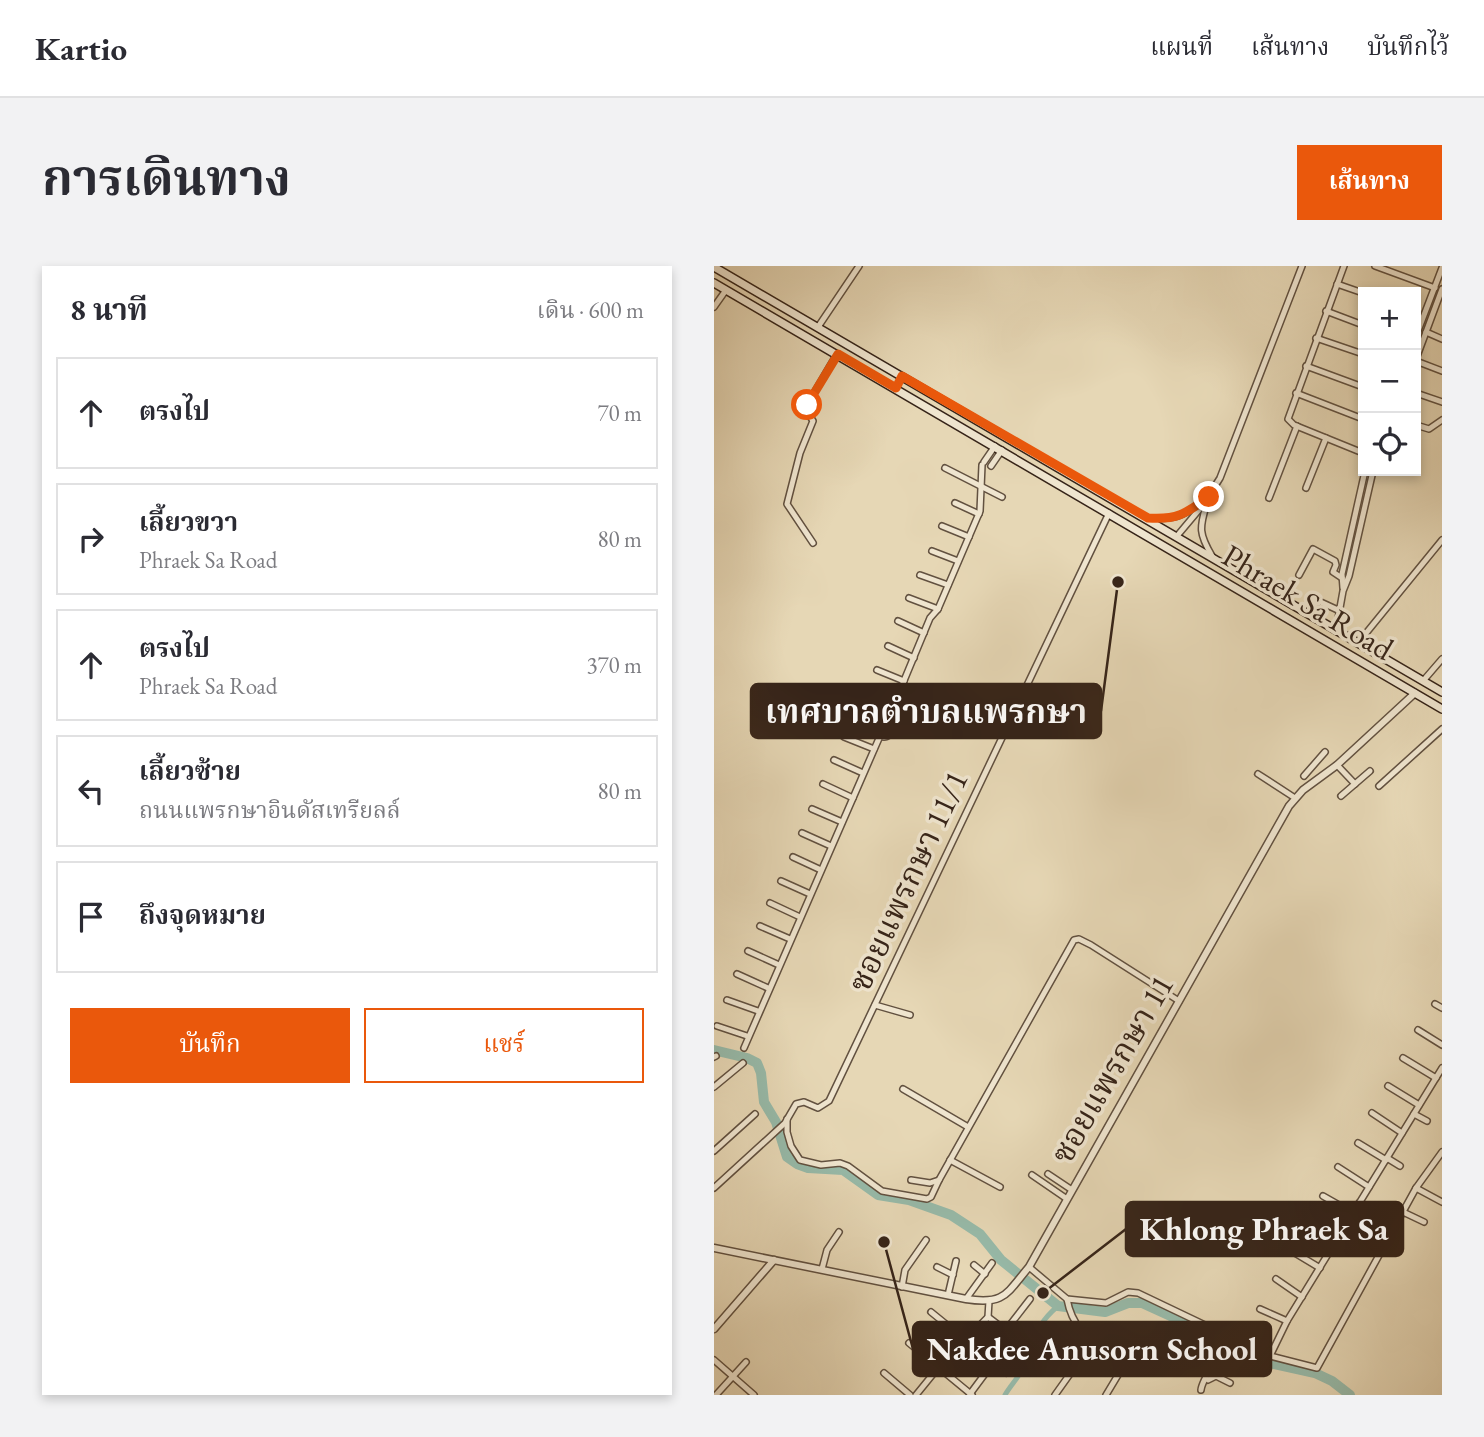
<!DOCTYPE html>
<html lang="th">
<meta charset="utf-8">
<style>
body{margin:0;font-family:"EB Garamond","Noto Serif Thai",serif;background:#f2f2f3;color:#2b2b33}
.controls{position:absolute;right:21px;top:21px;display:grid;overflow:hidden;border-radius:0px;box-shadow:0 4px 10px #0003}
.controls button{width:63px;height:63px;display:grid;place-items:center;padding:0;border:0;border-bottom:2px solid #e1e1e2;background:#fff;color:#2b2b33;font:35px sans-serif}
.stop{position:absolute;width:21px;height:21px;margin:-16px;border:5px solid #ea580c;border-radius:50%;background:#fff}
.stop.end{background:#ea580c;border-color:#fff;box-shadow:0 2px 7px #0008}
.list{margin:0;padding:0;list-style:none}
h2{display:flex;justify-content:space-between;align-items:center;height:91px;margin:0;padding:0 28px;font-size:30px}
h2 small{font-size:23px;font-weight:400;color:#7c7c81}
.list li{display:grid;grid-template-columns:46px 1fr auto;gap:21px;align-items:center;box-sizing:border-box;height:112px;margin:0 14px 14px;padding:0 14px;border:2px solid #e1e1e2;border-radius:0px}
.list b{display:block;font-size:26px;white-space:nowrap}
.list p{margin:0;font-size:23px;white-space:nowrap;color:#7c7c81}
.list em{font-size:23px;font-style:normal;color:#7c7c81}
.actions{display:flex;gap:14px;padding:21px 28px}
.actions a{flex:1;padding:16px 0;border:2px solid #ea580c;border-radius:0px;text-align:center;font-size:24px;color:#ea580c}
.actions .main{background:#ea580c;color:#fff}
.icon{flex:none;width:38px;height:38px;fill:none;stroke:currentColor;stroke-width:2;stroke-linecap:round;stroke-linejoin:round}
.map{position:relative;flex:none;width:728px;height:1129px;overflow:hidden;border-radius:0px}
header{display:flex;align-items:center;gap:42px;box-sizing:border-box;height:98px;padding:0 35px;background:#fff;border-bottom:2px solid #e1e1e2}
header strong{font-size:33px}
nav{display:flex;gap:38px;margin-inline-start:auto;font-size:24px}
.intro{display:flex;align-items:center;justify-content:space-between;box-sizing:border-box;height:168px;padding:0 42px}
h1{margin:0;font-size:49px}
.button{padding:18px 32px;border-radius:0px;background:#ea580c;color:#fff;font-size:24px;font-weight:700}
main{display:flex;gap:42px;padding:0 42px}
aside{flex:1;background:#fff;border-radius:0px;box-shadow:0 4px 10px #0003}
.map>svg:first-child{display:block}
</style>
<header>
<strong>Kartio</strong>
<nav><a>แผนที่</a><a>เส้นทาง</a><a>บันทึกไว้</a></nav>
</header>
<div class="intro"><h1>การเดินทาง</h1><a class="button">เส้นทาง</a></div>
<main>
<aside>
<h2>8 นาที<small>เดิน · 600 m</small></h2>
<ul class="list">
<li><svg class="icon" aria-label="ahead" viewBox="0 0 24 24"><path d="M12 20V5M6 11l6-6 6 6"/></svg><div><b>ตรงไป</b></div><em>70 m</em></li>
<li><svg class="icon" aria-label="right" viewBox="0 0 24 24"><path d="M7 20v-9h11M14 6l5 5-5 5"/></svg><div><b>เลี้ยวขวา</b><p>Phraek Sa Road</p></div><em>80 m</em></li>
<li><svg class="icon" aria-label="ahead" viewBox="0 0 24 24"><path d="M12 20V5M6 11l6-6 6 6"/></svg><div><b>ตรงไป</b><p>Phraek Sa Road</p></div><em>370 m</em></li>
<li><svg class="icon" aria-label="left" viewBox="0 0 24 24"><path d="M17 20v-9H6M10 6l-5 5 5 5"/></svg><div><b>เลี้ยวซ้าย</b><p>ถนนแพรกษาอินดัสเทรียลล์</p></div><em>80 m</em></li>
<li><svg class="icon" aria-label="arrive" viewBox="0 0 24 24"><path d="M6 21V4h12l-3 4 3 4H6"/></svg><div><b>ถึงจุดหมาย</b></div></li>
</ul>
<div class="actions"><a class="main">บันทึก</a><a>แชร์</a></div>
</aside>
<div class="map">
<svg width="728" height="1129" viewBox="0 0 728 1129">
<rect width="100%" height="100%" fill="#e6d7b5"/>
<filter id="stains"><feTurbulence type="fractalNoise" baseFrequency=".00286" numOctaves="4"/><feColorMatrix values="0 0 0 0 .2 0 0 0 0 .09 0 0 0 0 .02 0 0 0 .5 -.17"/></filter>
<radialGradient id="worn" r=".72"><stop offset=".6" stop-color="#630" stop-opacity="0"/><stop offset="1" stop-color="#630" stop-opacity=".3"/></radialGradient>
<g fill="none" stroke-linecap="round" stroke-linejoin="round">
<path stroke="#97baa9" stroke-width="5" d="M291,1129C296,1120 305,1111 309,1102C322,1075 319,1061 344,1040"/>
<polyline stroke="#97baa9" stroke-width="10" points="0,784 33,792 43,797 47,807 50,836 62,856 73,891 83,898 94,902 129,904 164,929 195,934 237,949 266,968 287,994 344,1040 391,1046 414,1037 428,1037 498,1069 542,1094 601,1107 618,1115 636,1129"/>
<defs>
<g id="minor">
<polyline points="630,0 574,153 580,159 649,187"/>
<polyline points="661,0 721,22"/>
<polyline points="623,18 649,27"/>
<polyline points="0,41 12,24"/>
<polyline points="612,45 649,59"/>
<polyline points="104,61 145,0"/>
<polyline points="712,66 728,73"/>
<polyline points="702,70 728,2"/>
<polyline points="602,72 649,88"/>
<polyline points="702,93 728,23"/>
<polyline points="702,95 728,105"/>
<polyline points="592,100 649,121"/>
<polyline points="582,127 649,153"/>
<polyline points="702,127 728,136"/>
<polyline points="702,159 715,163 728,154"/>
<polyline points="270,196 281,180"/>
<polyline points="277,200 288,184"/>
<polyline points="231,202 288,231"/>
<polyline points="592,222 612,172"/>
<polyline points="555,232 583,160"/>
<polyline points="241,237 265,248"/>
<path d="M493,237C485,262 485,268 498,290"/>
<path d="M434,252C460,254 468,251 489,235"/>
<polyline points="228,260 255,271"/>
<polyline points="463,270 489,239 506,212 588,0"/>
<polyline points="99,277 73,238 86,187 99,155 92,144 93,139 123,88"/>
<polyline points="218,285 244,295"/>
<polyline points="206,309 234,319"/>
<polyline points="585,309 599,283 621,295 622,299 619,306 628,312"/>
<polyline points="629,322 628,308 651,205"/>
<polyline points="195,332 224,343"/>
<polyline points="600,333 626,345"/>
<polyline points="184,355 210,367"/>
<polyline points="622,364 629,325 635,310 659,205"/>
<polyline points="644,377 728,274"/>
<polyline points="174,380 200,392"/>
<polyline points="163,404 190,415"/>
<polyline points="709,415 728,393"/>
<polyline points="151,427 179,439"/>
<circle cx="170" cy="464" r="7"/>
<polyline points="172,458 216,352 224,343 266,245 268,199"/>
<polyline points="130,471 160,483"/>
<polyline points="120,494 149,507"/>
<polyline points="623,499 641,518"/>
<polyline points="544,508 581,532"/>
<polyline points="590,510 611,486"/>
<polyline points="109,518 139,532"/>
<polyline points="665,520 728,463"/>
<polyline points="627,530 656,505"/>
<polyline points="98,543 128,556"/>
<polyline points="88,567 117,580"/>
<polyline points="79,591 107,604"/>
<polyline points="67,615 96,628"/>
<polyline points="56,637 86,651"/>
<polyline points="46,660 76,673"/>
<polyline points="34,685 65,699"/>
<polyline points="23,708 54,722"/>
<polyline points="13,734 44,745"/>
<polyline points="721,738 728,742"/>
<polyline points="161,739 196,749"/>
<polyline points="3,760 33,770"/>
<polyline points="704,764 728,779"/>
<polyline points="30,782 166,470"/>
<polyline points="0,791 2,790"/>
<polyline points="689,792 722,812"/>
<polyline points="674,820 705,839"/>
<polyline points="0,821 29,797"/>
<polyline points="189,823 254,861"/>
<polyline points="658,847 688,867"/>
<polyline points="700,848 713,855"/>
<polyline points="73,853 73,866 77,880 86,894 107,899 126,897 134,900 168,925 213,933 217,931 225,914"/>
<polyline points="644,877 672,894"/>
<polyline points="0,885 41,848"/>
<polyline points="673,892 686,900"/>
<polyline points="236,894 286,921"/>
<polyline points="624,901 655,921"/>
<polyline points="334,908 358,924"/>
<polyline points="318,909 353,933"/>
<polyline points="197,914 216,917 225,914 360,674 365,673 377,679 465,735"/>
<polyline points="0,922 71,857 82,838 90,836 104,842 115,835 395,247"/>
<polyline points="702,922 728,936"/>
<polyline points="609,930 639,947"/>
<polyline points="645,937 659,945"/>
<polyline points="689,946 710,956"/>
<polyline points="591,956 622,975"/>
<polyline points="576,984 606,1002"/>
<polyline points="260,999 271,1008"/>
<polyline points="223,1001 239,1009"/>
<polyline points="315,1001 353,1033 392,1037 414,1026 424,1027 556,1090 603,1102 702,922 728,886"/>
<polyline points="108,1003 113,984 125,966"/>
<polyline points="562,1013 588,1031"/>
<polyline points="188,1021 191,1004 212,974"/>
<polyline points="234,1029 242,995"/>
<polyline points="252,1033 278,997"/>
<path d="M353,1033C360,1071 385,1076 410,1099L392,1129"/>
<polyline points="546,1043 573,1055"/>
<polyline points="217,1046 292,1107"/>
<polyline points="274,1051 307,1076"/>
<polyline points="409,1062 429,1073"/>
<polyline points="292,1064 316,1033"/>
<polyline points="346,1075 355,1077 373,1072"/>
<polyline points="195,1077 258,1129"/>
<polyline points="423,1082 447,1089"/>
<polyline points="556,1090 573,1055 728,802"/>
<polyline points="0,1094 40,1129"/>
<polyline points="379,1100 390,1084"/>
<path d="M410,1101C423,1082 430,1059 457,1061"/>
<polyline points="170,1107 196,1129"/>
<polyline points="494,1114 502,1110 516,1117"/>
<path d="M487,1124C488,1113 503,1094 509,1081"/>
<polyline points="256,1128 279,1097"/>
<polyline points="2,1129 32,1096"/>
<polyline points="202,1129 224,1102 274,1051 275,1035"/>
<polyline points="341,1129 378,1077"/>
</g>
<g id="tertiary">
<path d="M0,982L252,1033C291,1039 292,1028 315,1001L575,540L589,524L623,499L701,427"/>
<polyline points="0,1063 60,994"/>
</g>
<g id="secondary">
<polyline points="0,1 728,426"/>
<polyline points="0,17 728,443"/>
</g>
</defs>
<use href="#minor" stroke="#625140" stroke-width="8"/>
<use href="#tertiary" stroke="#625140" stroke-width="9"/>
<use href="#secondary" stroke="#362419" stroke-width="10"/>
<use href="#minor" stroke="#efe5cf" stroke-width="5"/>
<use href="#tertiary" stroke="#efe5cf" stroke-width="6"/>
<use href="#secondary" stroke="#efe5cf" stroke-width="7"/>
</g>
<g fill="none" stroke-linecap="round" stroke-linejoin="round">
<path stroke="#ea580c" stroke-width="9" d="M93,139L124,88L182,122L188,110L434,252C463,254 471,248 495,231"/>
</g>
<g text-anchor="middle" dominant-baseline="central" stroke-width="7" stroke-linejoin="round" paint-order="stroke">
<g font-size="32" fill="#362419" stroke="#efe5cf">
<text transform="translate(594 336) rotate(31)">Phraek Sa Road</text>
<text transform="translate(194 615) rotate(-65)">ซอยแพรกษา 11/1</text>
<text transform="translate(398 803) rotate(-60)">ซอยแพรกษา 11</text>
</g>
</g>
<path fill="none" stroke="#362419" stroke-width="2.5" d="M404 316L387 445M329 1027L412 963M170 976L199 1083"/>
<g fill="#362419" stroke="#efe5cf" stroke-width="2.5">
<circle cx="404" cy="316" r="7"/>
<circle cx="329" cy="1027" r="7"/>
<circle cx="170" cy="976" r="7"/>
</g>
<g fill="#362419" stroke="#362419" stroke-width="2.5">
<rect x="37" y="418" width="350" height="54" rx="7"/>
<rect x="412" y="936" width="277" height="54" rx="7"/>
<rect x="199" y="1056" width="358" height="54" rx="7"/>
</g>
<g font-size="33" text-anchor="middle" font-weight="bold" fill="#fff">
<text x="212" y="457">เทศบาลตำบลแพรกษา</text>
<text x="550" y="974">Khlong Phraek Sa</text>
<text x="378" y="1094">Nakdee Anusorn School</text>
</g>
<rect width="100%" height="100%" filter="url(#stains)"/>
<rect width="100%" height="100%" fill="url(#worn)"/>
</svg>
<div class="controls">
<button>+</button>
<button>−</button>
<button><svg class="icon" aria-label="locate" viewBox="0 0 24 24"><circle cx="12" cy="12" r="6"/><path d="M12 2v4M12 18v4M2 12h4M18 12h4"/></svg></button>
</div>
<div class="stop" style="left:93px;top:139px"></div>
<div class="stop end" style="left:495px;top:231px"></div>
</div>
</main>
